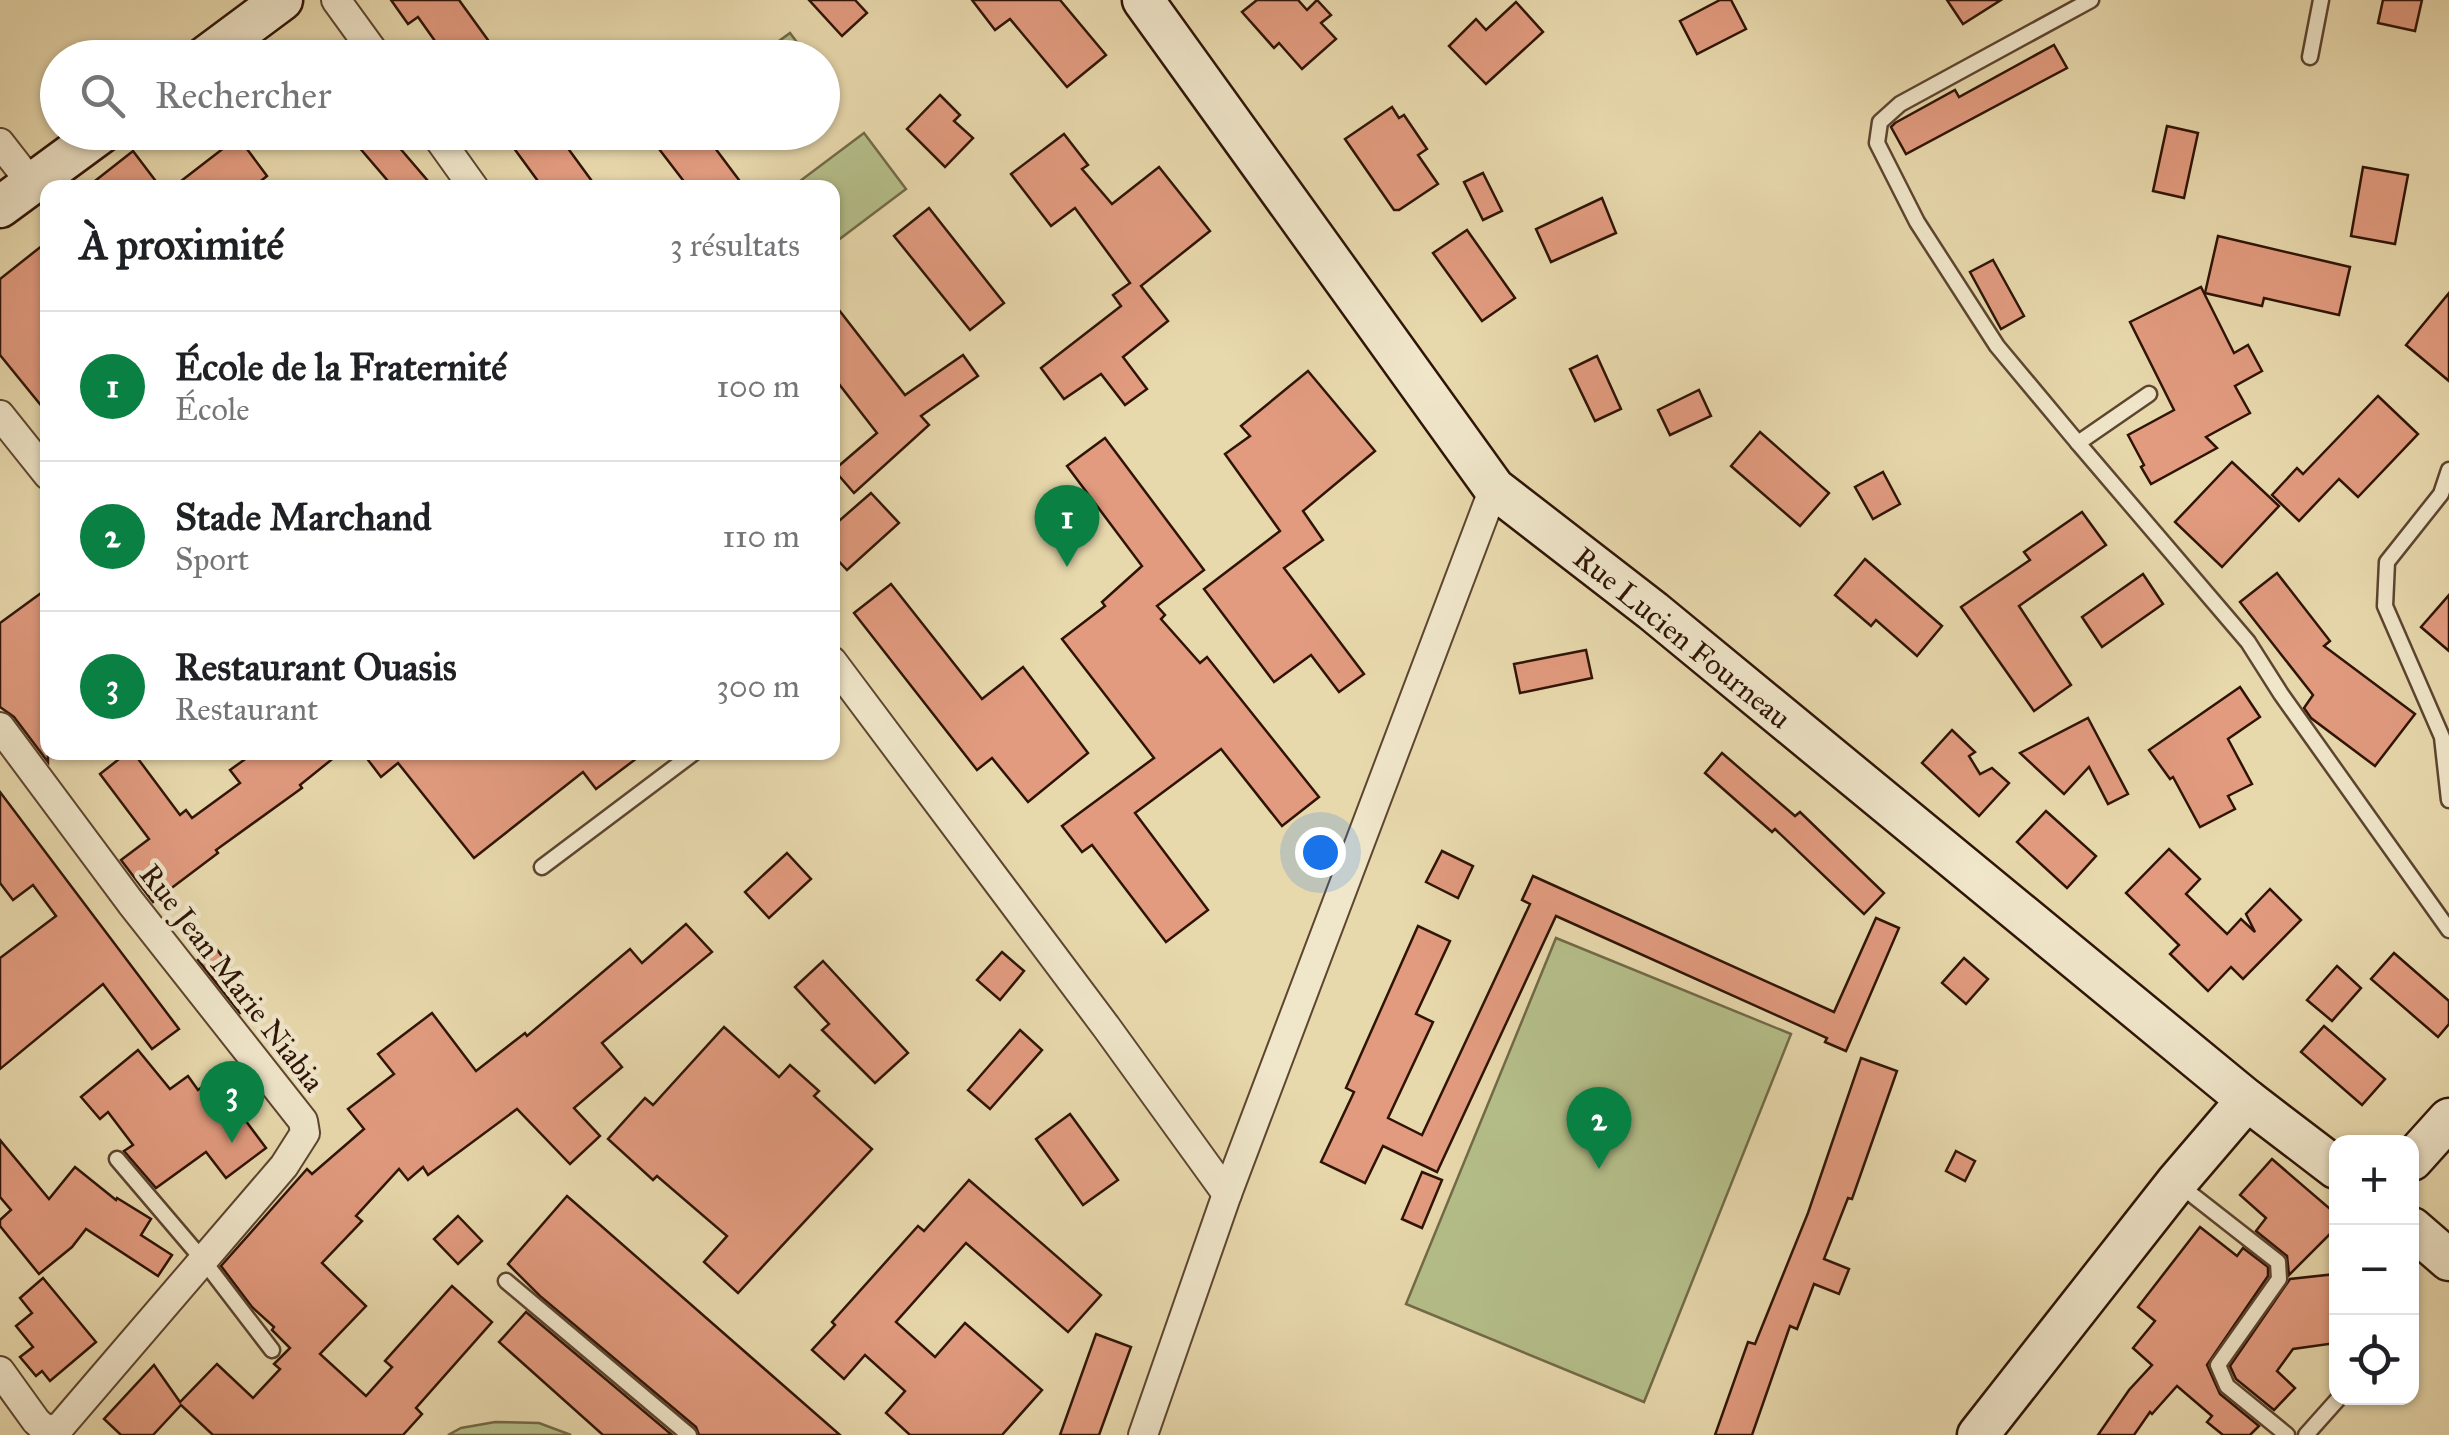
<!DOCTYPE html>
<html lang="fr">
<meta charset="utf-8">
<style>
body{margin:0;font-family:"IM FELL Great Primer",serif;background:#f2f2f2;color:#202124}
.controls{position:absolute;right:30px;bottom:30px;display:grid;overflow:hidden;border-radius:20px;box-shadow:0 2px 8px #0004}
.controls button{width:90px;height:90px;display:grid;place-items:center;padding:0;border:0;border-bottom:2px solid #e0e0e0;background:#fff;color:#202124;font:50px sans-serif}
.you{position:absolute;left:1320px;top:852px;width:35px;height:35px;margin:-25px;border:8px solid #fff;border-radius:50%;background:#1a73e8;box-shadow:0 0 0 15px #1a73e833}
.badge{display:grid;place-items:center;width:65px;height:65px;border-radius:50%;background:#0b8043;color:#fff;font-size:32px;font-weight:700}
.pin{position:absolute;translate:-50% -82px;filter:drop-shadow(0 2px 5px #0008)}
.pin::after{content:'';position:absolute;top:52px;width:35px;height:30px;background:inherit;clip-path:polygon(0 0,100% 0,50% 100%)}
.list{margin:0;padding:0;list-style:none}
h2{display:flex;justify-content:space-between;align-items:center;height:130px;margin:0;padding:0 40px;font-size:42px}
h2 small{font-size:32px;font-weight:400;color:#757577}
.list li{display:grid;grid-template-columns:65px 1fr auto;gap:30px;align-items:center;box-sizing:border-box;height:150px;padding:0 40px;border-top:2px solid #e0e0e0}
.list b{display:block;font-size:38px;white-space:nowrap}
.list p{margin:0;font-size:32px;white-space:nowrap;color:#757577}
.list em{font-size:32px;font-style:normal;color:#757577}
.icon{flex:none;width:55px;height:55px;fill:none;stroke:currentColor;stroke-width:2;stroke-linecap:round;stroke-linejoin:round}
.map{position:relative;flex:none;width:2449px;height:1435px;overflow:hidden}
.search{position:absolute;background:#fff;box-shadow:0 2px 8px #0004;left:40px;top:40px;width:800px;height:110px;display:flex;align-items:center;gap:25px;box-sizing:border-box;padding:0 35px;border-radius:55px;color:#757577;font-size:38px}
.panel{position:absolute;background:#fff;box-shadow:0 2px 8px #0004;left:40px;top:180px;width:800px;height:580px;border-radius:20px}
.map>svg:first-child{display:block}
</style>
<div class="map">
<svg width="2449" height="1435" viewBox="0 0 2449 1435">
<rect width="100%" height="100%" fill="#e8d9ad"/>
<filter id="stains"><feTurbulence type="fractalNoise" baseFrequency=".002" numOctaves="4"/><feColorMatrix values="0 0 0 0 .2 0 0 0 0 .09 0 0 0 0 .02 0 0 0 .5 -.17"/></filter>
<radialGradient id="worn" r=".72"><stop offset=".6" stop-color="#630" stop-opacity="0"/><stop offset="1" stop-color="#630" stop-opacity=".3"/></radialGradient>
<g fill="#b5bf8a" stroke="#726a48" stroke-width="2.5">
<polygon points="790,33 808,57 757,57"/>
<polygon points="864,133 906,189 833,244 832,188 792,187"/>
<polygon points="1556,938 1791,1034 1644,1402 1406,1304"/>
<polygon points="495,1422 539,1423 571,1435 448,1435 461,1428"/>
</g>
<g fill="#e29b7f" stroke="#2f1406" stroke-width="2.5">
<polygon points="391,0 459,0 501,58 447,58 418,17 408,24"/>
<polygon points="809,0 855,0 867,13 842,36"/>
<polygon points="972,0 1060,0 1106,55 1067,87 1010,19 995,30"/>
<polygon points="1257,0 1298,0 1307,10 1317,0 1331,15 1321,23 1336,39 1302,69 1279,43 1274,48 1242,12"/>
<polygon points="1720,0 1731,0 1746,29 1697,54 1680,21"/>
<polygon points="1947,0 2001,0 1963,24"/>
<polygon points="2383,0 2422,0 2415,31 2378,23"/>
<polygon points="1516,2 1543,32 1486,84 1449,46 1476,19 1486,30"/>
<polygon points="2054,45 2067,68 1906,154 1891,127 1895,123 1955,90 1959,97"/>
<polygon points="940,95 960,115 954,121 973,138 945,167 907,129"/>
<polygon points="1392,107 1399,118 1404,115 1427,149 1418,155 1438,184 1399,210 1394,210 1345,139"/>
<polygon points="2167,126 2198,133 2184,198 2153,191"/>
<polygon points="346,132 386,132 434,188 394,188"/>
<polygon points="502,132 556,132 597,188 543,188"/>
<polygon points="646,132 703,132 745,188 689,188"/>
<polygon points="1064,134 1088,165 1082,169 1112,204 1159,167 1210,231 1141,286 1168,321 1123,357 1147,389 1125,405 1101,374 1064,399 1041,368 1121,306 1113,295 1130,283 1075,208 1051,226 1011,174"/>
<polygon points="238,137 267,176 252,188 172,188"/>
<polygon points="133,151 161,188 86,188"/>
<polygon points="2363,167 2408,175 2395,244 2351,236"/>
<polygon points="1483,173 1502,211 1483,220 1464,182"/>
<polygon points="1602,198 1616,233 1551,262 1536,229"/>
<polygon points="929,208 1004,303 970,330 894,236"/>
<polygon points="1467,230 1515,298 1482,321 1433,253"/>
<polygon points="2218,236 2350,267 2339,315 2264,298 2262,306 2205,293"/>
<polygon points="48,241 48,414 0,355 0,279"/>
<polygon points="1993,260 2024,316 2001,329 1970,272"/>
<polygon points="2201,287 2234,353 2248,345 2262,371 2235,386 2250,413 2206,437 2217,448 2151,484 2141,467 2144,465 2128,435 2174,410 2130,322"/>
<polygon points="2449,293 2449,381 2406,345"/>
<polygon points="832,301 905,395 963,355 978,376 921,416 929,425 854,493 834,470 877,433 832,375"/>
<polygon points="1597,356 1621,409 1595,421 1570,369"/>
<polygon points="1308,371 1375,451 1303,511 1323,540 1284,568 1364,674 1339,692 1311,655 1274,682 1204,589 1280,531 1225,454 1250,436 1241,426"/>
<polygon points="1699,390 1711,416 1670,435 1658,410"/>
<polygon points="2378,396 2418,434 2358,497 2339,479 2299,521 2272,495 2297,468 2303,474"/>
<polygon points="1760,432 1829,493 1800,526 1731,466"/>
<polygon points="1105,438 1204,570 1157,606 1165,615 1161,619 1200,663 1207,657 1319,797 1282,826 1221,749 1135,813 1208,910 1166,942 1092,845 1082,852 1062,826 1154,758 1062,639 1105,606 1102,602 1142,566 1067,466"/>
<polygon points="2232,462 2279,506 2222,567 2175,522"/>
<polygon points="1883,472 1900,504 1873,519 1855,487"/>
<polygon points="871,493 899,523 847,570 832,554 832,527"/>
<polygon points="2082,512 2106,545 2019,606 2071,685 2034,711 1961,607 2030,560 2024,552"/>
<polygon points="1865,559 1942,626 1917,656 1876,620 1871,626 1835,595"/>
<polygon points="2277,573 2330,641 2324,646 2415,714 2375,766 2311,718 2304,708 2313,695 2240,602"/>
<polygon points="2143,574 2163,604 2102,647 2082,617"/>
<polygon points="891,584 982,699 1023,667 1088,753 1028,802 992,758 977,770 854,613"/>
<polygon points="48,588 48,762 14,717 0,707 0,623"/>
<polygon points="2449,595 2449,651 2421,627"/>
<polygon points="1586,650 1592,678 1520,693 1514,664"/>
<polygon points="2240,687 2260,717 2228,739 2252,784 2228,796 2235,809 2200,827 2173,777 2170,779 2149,750"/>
<polygon points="2088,718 2128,794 2108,804 2089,767 2064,794 2020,753"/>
<polygon points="1952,730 1975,752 1969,756 1980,774 1992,768 2009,783 1979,816 1922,763"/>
<polygon points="128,752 133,752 180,815 186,810 192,818 240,783 230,770 255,752 341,752 300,785 302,788 216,850 218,853 153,902 121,860 149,839 100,774"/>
<polygon points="362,752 645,752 596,789 583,772 474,858 398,763 381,777"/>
<polygon points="1722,753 1795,816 1800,812 1884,893 1864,914 1775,829 1772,832 1705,773"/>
<polygon points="0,792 179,1029 152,1049 103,984 0,1069 0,958 56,916 33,885 13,900 0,883"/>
<polygon points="2046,811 2096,856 2067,888 2017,842"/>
<polygon points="2169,849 2200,879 2186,894 2227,934 2241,919 2255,932 2246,914 2270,889 2301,920 2243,979 2231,967 2208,991 2170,954 2179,945 2126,893"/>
<polygon points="1442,851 1473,866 1458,898 1426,882"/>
<polygon points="787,853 811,879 769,918 745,892"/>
<polygon points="1533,876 1834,1012 1876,918 1899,928 1846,1051 1825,1042 1827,1038 1556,916 1437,1172 1383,1146 1365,1183 1321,1162 1354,1092 1346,1088 1418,926 1450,941 1416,1014 1433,1022 1388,1118 1422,1135 1530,904 1522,900"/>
<polygon points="686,924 712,952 602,1043 622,1067 574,1108 600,1136 570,1164 517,1109 428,1175 423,1167 408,1180 399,1169 356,1216 362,1221 322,1263 366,1306 320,1354 366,1396 392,1367 385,1361 452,1286 492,1322 416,1408 422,1414 403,1435 213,1435 181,1405 153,1435 121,1435 104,1419 154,1365 180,1402 217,1364 253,1398 280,1369 274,1364 290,1348 272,1330 274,1327 252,1307 221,1266 307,1169 312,1174 364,1129 348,1109 394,1074 378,1054 432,1013 476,1071 525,1033 527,1036 630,949 642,963"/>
<polygon points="215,947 256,1001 240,1013 198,960"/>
<polygon points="1002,952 1024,971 1000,1000 977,980"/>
<polygon points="2394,953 2449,1001 2449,1024 2438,1037 2371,979"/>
<polygon points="1964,958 1988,979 1966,1004 1942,983"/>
<polygon points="823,961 908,1053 875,1083 822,1030 829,1024 795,987"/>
<polygon points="2337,966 2361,988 2332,1021 2307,1000"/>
<polygon points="2324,1026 2385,1079 2362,1105 2301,1052"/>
<polygon points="724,1027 779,1077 790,1065 819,1091 814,1096 872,1149 738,1293 704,1262 727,1236 657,1176 653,1180 608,1139 645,1098 653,1105"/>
<polygon points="1020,1030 1042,1050 990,1109 968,1090"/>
<polygon points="138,1050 170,1089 188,1076 198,1090 214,1078 266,1148 226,1178 206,1152 156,1188 124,1151 133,1145 108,1112 100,1119 81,1097"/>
<polygon points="1861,1058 1897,1071 1852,1199 1848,1198 1824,1259 1849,1269 1839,1294 1814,1284 1797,1329 1790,1326 1752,1435 1715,1435 1748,1342 1755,1344 1808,1213"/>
<polygon points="1070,1114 1118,1180 1083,1205 1036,1139"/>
<polygon points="0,1140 49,1199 75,1167 116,1200 117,1198 151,1219 141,1235 172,1255 158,1276 86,1229 72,1247 39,1274 0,1226 0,1220 11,1210 0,1197"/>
<polygon points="1956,1151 1975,1161 1965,1181 1946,1171"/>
<polygon points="2272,1159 2336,1214 2336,1228 2289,1275 2287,1256 2256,1231 2266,1218 2240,1195"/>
<polygon points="1422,1172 1442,1180 1422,1228 1402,1219"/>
<polygon points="969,1180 1101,1295 1068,1332 966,1243 896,1322 935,1357 965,1323 1042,1390 1002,1435 910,1435 886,1413 905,1391 865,1355 844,1379 812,1350 835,1325 832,1322 918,1226 924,1231"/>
<polygon points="567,1196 840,1435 699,1435 696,1427 540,1296 508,1264"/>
<polygon points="458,1216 482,1241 458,1264 434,1239"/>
<polygon points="2200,1227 2237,1256 2243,1248 2268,1267 2268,1276 2207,1365 2220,1394 2259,1426 2250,1435 2223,1435 2207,1422 2212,1416 2177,1386 2152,1414 2150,1412 2134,1435 2098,1435 2129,1390 2152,1365 2133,1348 2155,1321 2138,1307"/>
<polygon points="2336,1274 2336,1343 2293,1349 2277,1371 2295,1388 2274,1410 2236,1379 2230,1366 2290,1279"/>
<polygon points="43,1278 96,1342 50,1381 42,1371 36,1376 20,1357 33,1347 16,1326 32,1313 20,1298"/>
<polygon points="526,1312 672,1435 603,1435 499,1342"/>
<polygon points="1096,1334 1131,1347 1099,1435 1060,1435"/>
</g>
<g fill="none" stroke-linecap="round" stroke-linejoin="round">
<defs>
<g id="lane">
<polyline points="2310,57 2321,0"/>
<polyline points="2149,394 2078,443 2248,642 2281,694 2449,930"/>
<polyline points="2078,443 1997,346 1917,222 1877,143 1880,122 1900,104 2091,0"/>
<polyline points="2449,470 2441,494 2387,562 2385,606 2442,737 2449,800"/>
<polyline points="542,867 695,752"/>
<polyline points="117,1159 203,1260 272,1350"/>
<polyline points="2177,1183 2278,1262 2279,1279 2218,1365 2227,1386 2287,1435"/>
<polyline points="506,1281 689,1435"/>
<polyline points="2306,1435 2339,1398"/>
</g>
<g id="street">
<polyline points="336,0 378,58"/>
<polyline points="434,132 474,188"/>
<polyline points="0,143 32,184"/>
<polyline points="0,415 48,475"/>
<polyline points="832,661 1107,1028 1227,1194"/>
<polyline points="0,727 131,903 303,1121 305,1133 284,1166 60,1427 47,1431 36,1421 0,1371"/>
<polyline points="1143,1435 1227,1194 1494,488"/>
</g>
<g id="secondary">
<polyline points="1143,0 1494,488 1653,611 2247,1100 2336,1168"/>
<polyline points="204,58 282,0"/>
<polyline points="0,207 102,132"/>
<polyline points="2412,1160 2449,1119"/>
<polyline points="2412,1228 2449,1260"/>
<polyline points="1978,1435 2176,1183 2247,1100"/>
</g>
</defs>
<use href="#lane" stroke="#5d4530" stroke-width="19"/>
<use href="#street" stroke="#5d4530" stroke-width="32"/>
<use href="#secondary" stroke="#2f1406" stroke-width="45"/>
<use href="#lane" stroke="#f0e6ca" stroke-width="14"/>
<use href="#street" stroke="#f0e6ca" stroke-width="28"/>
<use href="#secondary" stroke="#f0e6ca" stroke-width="40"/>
</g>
<g text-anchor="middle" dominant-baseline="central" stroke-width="9" stroke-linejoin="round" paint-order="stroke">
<g font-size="30" fill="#2f1406" stroke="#f0e6ca">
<text transform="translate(1682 638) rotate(39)">Rue Lucien Fourneau</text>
<text transform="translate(232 978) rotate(52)">Rue Jean Marie Niabia</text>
</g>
</g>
<rect width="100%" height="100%" filter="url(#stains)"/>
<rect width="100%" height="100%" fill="url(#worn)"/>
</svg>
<div class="controls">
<button>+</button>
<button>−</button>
<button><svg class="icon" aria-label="locate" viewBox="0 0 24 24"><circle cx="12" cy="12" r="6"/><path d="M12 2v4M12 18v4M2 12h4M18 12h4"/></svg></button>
</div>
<div class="you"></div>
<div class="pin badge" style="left:1067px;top:567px">1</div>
<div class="pin badge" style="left:1599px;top:1169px">2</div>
<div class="pin badge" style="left:232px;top:1143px">3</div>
<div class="search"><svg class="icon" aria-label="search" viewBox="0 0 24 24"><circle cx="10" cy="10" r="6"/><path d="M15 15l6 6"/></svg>Rechercher</div>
<section class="panel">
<h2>À proximité<small>3 résultats</small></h2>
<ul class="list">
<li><span class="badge">1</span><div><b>École de la Fraternité</b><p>École</p></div><em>100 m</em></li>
<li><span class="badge">2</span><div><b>Stade Marchand</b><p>Sport</p></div><em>110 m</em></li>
<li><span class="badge">3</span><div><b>Restaurant Ouasis</b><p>Restaurant</p></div><em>300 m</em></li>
</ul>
</section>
</div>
